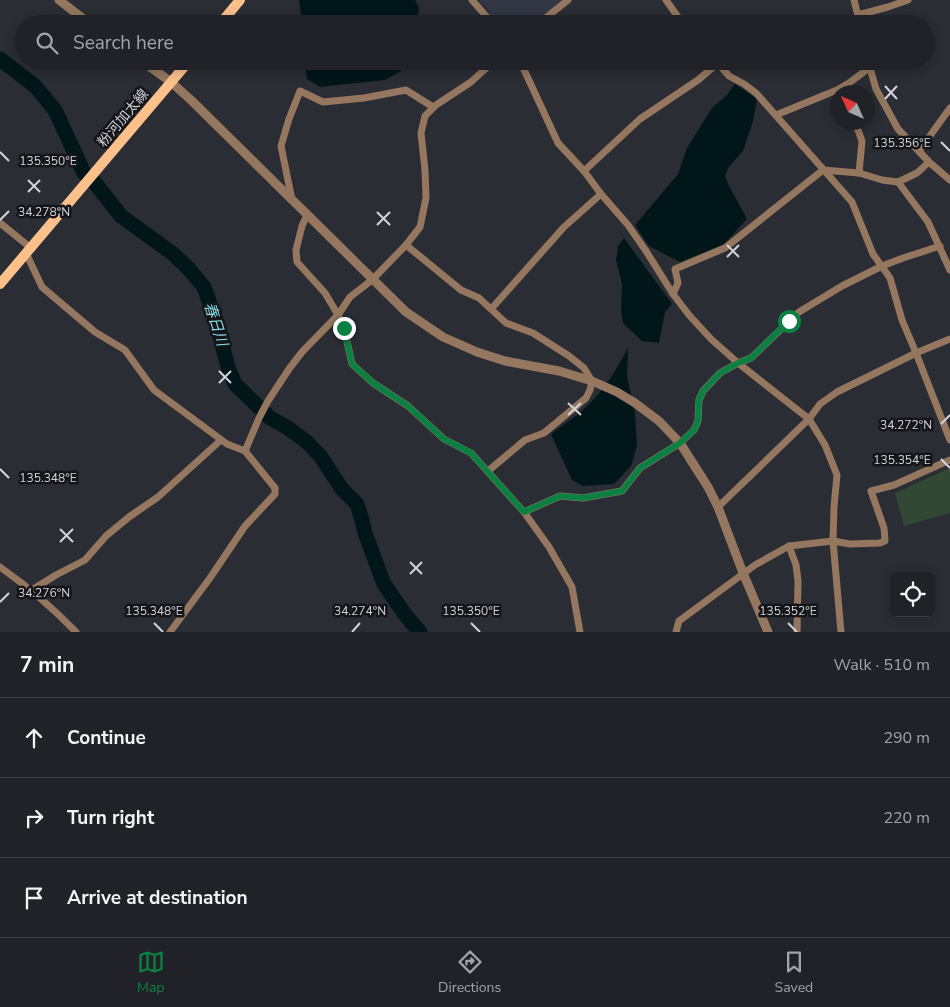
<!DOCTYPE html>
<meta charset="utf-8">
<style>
body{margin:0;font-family:"Nunito Sans","Noto Sans JP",sans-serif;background:#2d2f34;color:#f1f3f6}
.controls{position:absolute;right:15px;bottom:15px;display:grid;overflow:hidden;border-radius:8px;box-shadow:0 2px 12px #0003}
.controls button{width:45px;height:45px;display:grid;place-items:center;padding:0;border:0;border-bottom:1px solid #3d3f45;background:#202228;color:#f1f3f6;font:25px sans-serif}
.compass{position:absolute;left:830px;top:85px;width:45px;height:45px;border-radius:50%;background:#202228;box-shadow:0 2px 12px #0003;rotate:315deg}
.stop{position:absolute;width:15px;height:15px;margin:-11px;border:4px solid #0b8043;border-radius:50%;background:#fff}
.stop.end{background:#0b8043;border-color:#fff;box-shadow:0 1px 5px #0008}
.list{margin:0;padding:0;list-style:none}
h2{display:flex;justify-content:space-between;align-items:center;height:65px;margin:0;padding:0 20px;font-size:21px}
h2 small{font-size:16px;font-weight:400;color:#a2a4a8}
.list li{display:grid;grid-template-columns:32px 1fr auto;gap:15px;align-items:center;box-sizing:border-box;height:80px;padding:0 20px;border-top:1px solid #3d3f45}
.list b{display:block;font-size:19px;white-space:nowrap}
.list em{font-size:16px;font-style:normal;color:#a2a4a8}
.icon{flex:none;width:28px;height:28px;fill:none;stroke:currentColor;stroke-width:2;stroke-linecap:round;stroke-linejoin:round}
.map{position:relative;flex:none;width:950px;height:632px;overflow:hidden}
.search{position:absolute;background:#202228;box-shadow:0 2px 12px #0003;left:15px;right:15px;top:15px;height:55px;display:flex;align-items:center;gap:12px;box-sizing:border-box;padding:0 18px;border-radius:28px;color:#a2a4a8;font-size:19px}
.sheet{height:305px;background:#202228}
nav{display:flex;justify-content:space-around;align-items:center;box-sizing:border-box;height:70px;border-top:1px solid #3d3f45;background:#202228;font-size:14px;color:#a2a4a8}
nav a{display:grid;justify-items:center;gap:2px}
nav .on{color:#0b8043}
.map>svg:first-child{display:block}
</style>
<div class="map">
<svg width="950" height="632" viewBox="0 0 950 632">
<rect width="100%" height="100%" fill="#2b2d35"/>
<polygon fill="#333744" points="479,0 563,0 531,24 500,24"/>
<polygon fill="#304834" points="950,468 950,513 904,526 895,493"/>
<g fill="#001619">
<polygon points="299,0 415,0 419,8 416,24 302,24"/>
<polygon points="305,61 405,61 401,71 385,80 320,87 307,79"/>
<polygon points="735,84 757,99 753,121 743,151 728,168 725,176 728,184 747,219 724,244 680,262 649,246 635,225 678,174 687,148 712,108 727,95"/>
<polygon points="624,238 672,304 665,312 659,343 642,341 623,323 621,309 622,284 616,260 618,246"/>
<path d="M628,348L627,376L635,413L637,446L631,466L614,484L583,486L572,480L551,434C563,425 577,416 588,405C605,389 617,369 628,348Z"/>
</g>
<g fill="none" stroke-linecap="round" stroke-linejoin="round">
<polyline stroke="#001619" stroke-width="15" points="0,59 35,86 55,110 84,173 95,183 121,216 172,253 188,268 204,287 216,321 228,367 235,384 270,418 288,428 307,442 321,457 342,489 357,504 362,520 365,533 384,584 406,616 420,632"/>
<g stroke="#94775e" stroke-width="7">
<polyline points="472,0 493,24"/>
<polyline points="666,0 683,24"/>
<polyline points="854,0 860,24"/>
<polyline points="858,15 888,7 908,0"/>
<polyline points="538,24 568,0"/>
<polyline points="520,61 558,143 584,171 601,194 628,225 646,251 673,294 689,315 711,339 738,363 809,419 825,445 837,475 834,507 833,541 841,632"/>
<polyline points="716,61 729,76 744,84 756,93 852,202 873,254 890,278 902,320 916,353 950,440"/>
<polyline points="868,61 876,89 898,129 929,162 950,180"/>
<polyline points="776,115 837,90 849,83 869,68"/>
<polyline points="855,122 862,141 859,173"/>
<polyline points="919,151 950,108"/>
<polyline points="584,171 640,119 698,80 718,63"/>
<polyline points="898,182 928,222 950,270"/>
<polyline points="291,198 291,195 281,146 289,119 300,91 323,102 364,98 406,90 433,107"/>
<polyline points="307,215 302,226 296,250 297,262 325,293 338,315 344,328 352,364 373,383 408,406 444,439 471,453 524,512 549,547 572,587 580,632"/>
<polyline points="0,223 31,248"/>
<polyline points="406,245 461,290 479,298 506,323 533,333 569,356 584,368 592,381 590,390 586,398 544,433 525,440 488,471"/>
<polyline points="26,253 42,287 95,332 125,350 154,390 227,444 245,451 275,488 275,494 245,526 210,578 170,632"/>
<polyline points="673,294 678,283 675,269 725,248 823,170 859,173 882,180 898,182 917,173 929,162"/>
<polyline points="492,308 564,227 601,194"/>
<polyline points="245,451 259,418 268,401 289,369 302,352 338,315 350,297 372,280 406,245 420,227 426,198 425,170 421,133 425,116 436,105 471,82 494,61"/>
<polyline points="718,507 809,419 820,404 837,392 916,353 950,339"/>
<polyline points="524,512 560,496 583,498 622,491 640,468 680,443 694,430 698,421 699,400 703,391 720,373 738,363 751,358 799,312 842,286 882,266 903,258 940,246"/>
<polyline points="789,546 796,565 798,581 797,632"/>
<path d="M0,567C27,586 53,608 76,632"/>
<polyline points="30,591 56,575 85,560 106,536 129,517 158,497 221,440"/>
<polyline points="676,632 679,621 755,565 789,546 833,541 850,544 880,543 885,541 884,528 871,491 894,485 950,460"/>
</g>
<g stroke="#94775e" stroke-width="9">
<polyline points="59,0 90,24"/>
<polyline points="142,61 171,82 192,101 406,312 443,337 477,352 505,361 559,371 592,381 617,392 635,403 659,421 680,443 708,487 718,507 743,573 768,632"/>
</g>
<g stroke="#fcc08b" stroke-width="10">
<polyline points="220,24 240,0"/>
<polyline points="0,284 189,61"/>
</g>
</g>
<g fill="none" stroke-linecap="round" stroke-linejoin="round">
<polyline stroke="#0b8043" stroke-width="6" points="344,328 352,364 373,383 408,406 444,439 471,453 524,512 560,496 583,498 622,491 640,468 680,443 694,430 698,421 699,400 703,391 720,373 738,363 751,358 789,321"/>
</g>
<path fill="none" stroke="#d2d4d9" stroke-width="2" d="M885,86L897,99M885,99L897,86M941,142L950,151M0,152L9,161M28,180L40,192M28,192L40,180M377,212L390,225M0,220L9,211M377,225L390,212M727,245L739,257M727,257L739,245M219,371L231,383M219,383L231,371M568,403L581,415M568,415L581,403M941,424L950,415M941,459L950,468M0,469L9,478M60,529L73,542M60,542L73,529M410,562L422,574M410,574L422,562M0,602L9,593M154,623L163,632M471,623L480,632M788,623L797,632M352,632L360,623"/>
<g text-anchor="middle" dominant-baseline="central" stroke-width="5" stroke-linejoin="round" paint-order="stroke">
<g font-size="14" fill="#d2d4d9" stroke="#141519">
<text transform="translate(123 118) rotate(-50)">粉河加太線</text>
</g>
<g font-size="15" font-style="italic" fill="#88dde8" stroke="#141519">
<text transform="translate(216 324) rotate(72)">春日川</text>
</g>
</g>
<g font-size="12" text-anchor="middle" fill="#d2d4d9" stroke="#141519" stroke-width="5" stroke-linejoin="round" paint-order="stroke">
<text x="902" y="147">135.356°E</text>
<text x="48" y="165">135.350°E</text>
<text x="44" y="216">34.278°N</text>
<text x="906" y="429">34.272°N</text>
<text x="902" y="464">135.354°E</text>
<text x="48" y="482">135.348°E</text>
<text x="44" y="597">34.276°N</text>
<text x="154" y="615">135.348°E</text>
<text x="360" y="615">34.274°N</text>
<text x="471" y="615">135.350°E</text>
<text x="788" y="615">135.352°E</text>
</g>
</svg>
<div class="controls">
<button><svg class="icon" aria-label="locate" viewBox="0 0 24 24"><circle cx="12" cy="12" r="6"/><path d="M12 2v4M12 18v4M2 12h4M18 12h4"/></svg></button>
</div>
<svg class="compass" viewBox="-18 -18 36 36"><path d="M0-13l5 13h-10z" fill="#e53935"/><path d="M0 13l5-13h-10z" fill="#a2a4a8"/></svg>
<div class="stop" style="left:789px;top:321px"></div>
<div class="stop end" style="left:344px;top:328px"></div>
<div class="search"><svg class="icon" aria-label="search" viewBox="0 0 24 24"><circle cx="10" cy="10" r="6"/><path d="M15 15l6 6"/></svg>Search here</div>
</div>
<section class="sheet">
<h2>7 min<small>Walk · 510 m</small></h2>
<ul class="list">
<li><svg class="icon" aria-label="ahead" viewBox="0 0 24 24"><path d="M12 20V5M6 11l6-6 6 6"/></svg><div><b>Continue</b></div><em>290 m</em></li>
<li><svg class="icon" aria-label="right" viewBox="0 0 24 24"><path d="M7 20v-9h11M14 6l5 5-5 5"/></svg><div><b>Turn right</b></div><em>220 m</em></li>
<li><svg class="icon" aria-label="arrive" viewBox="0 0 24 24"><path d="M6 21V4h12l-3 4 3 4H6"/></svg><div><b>Arrive at destination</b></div></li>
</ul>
</section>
<nav>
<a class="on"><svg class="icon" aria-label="map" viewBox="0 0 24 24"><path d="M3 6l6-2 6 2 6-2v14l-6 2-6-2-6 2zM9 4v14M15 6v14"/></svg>Map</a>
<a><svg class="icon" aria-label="directions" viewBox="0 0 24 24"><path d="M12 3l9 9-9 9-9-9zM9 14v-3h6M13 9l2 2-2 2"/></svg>Directions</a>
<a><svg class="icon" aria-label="saved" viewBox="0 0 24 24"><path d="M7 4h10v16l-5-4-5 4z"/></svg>Saved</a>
</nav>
